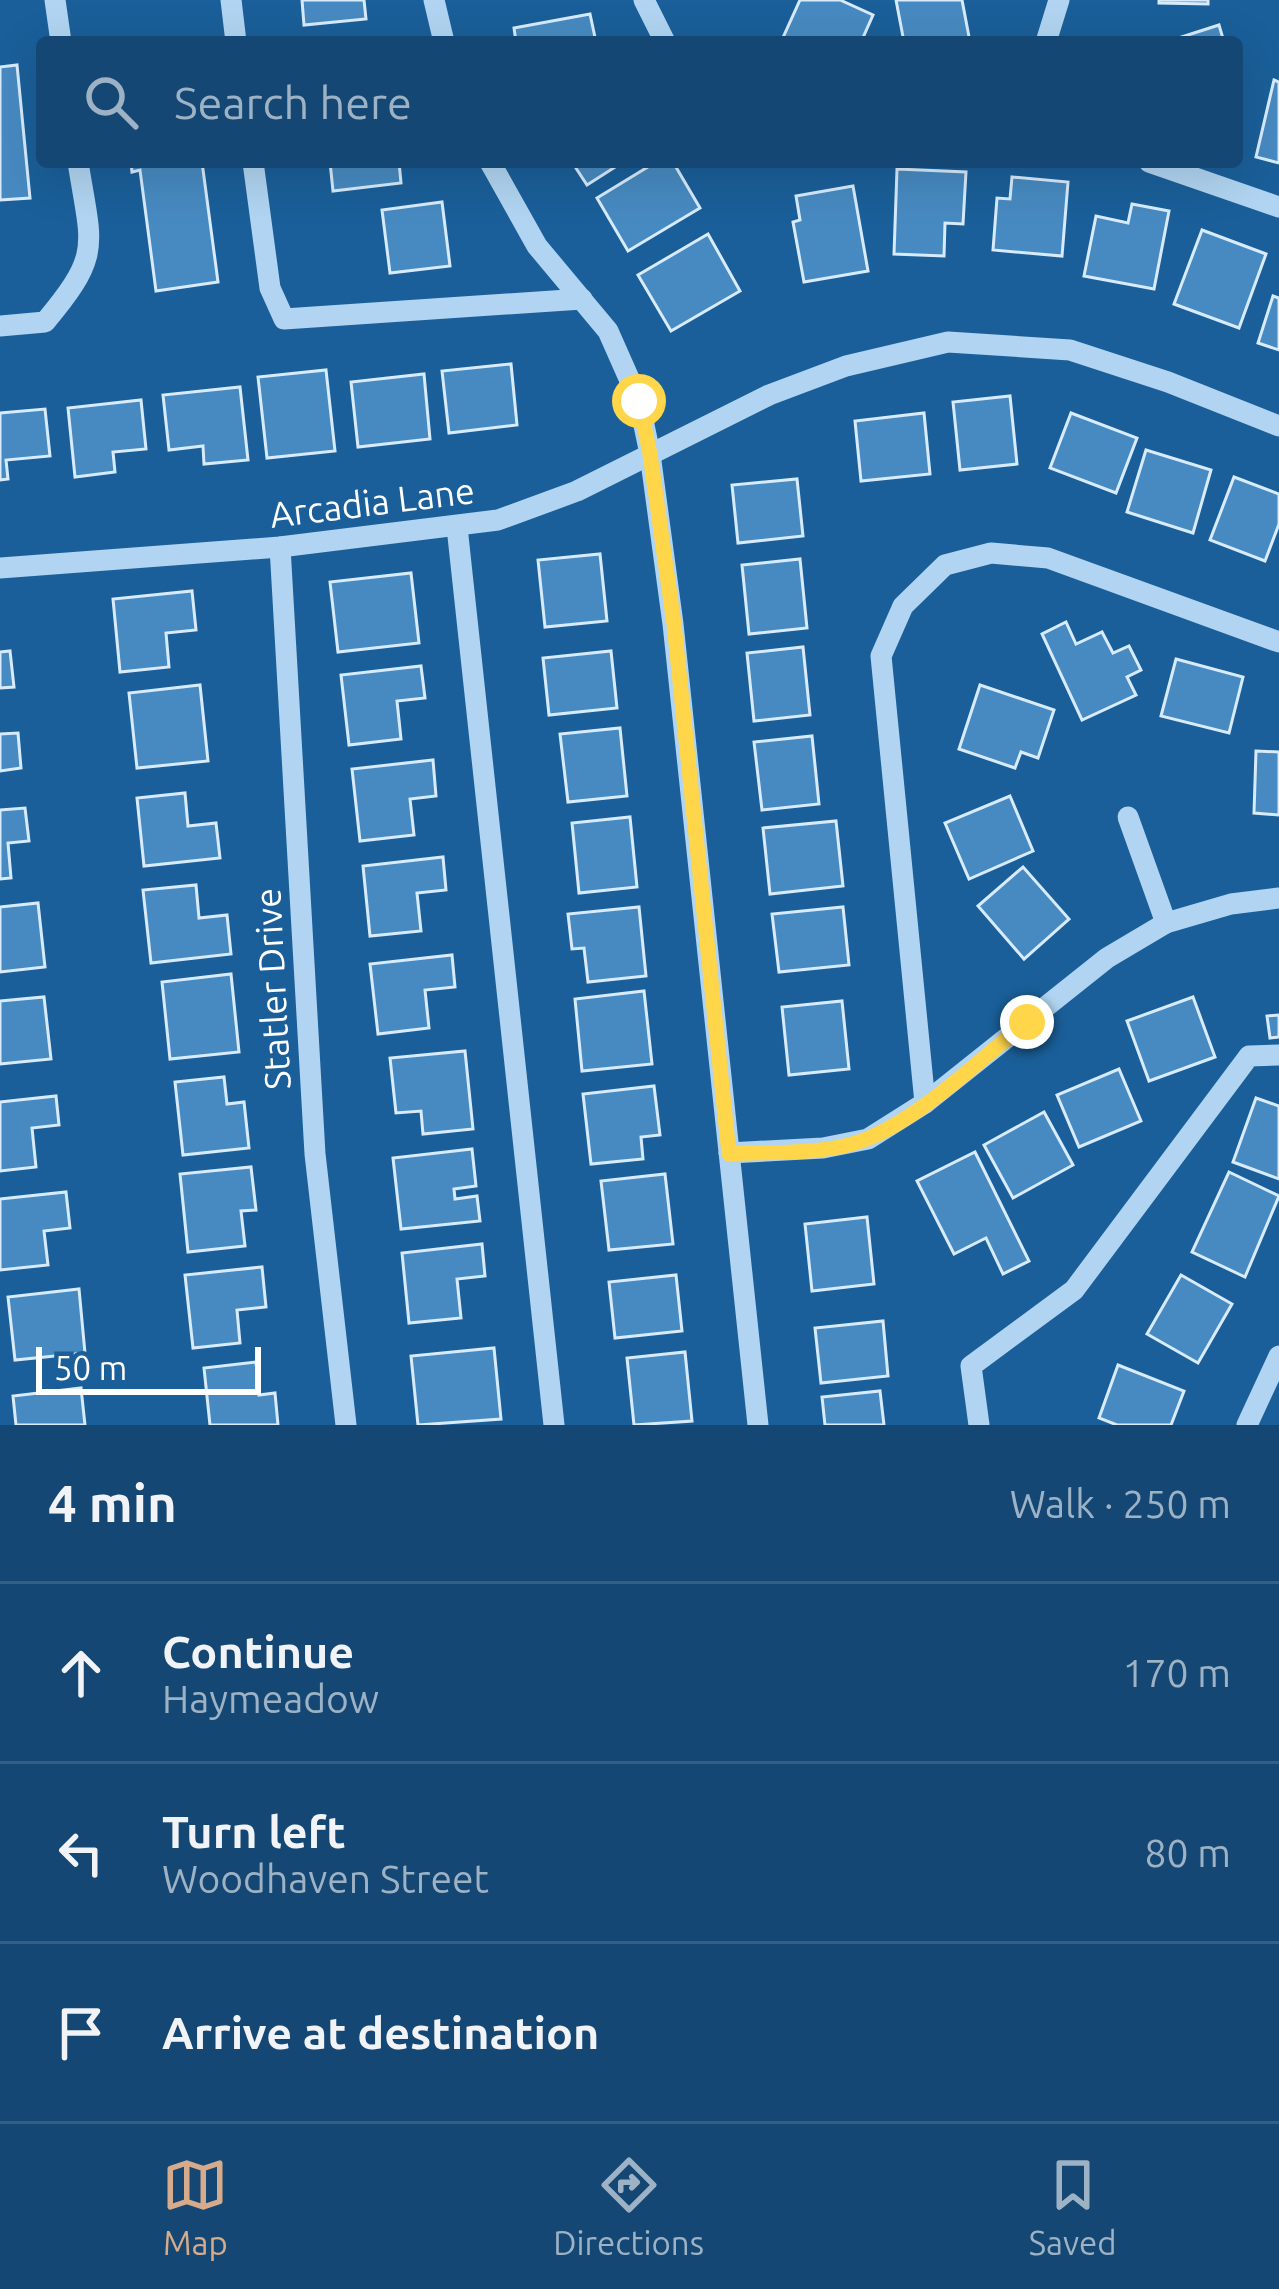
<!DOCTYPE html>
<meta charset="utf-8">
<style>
body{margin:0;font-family:Ubuntu,sans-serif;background:#1d4e78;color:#f1f3f6}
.scale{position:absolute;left:36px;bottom:30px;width:225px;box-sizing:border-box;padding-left:12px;border:6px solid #fff;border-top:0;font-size:33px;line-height:42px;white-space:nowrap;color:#fff;-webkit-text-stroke:9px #1a5f99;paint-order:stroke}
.stop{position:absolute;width:36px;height:36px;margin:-27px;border:9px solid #ffd54a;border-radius:50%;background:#fff}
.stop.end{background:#ffd54a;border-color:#fff;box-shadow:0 3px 12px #0008}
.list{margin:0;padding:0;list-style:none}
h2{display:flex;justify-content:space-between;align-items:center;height:156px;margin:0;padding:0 48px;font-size:51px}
h2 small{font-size:39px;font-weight:400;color:#9db2c4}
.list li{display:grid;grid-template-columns:78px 1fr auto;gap:36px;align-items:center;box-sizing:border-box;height:180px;padding:0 48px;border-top:3px solid #335f85}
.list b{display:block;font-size:45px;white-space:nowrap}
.list p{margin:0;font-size:39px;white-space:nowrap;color:#9db2c4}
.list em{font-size:39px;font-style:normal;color:#9db2c4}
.icon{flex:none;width:66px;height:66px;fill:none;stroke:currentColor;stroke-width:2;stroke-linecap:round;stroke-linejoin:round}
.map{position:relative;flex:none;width:1279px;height:1425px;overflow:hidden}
.search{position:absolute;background:#144773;box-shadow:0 12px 48px #0002;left:36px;right:36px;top:36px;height:132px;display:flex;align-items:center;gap:30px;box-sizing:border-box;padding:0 42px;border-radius:12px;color:#9db2c4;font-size:45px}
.sheet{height:696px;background:#144773}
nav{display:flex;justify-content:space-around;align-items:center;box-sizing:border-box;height:168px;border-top:3px solid #335f85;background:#144773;font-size:33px;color:#9db2c4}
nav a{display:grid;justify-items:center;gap:6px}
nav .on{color:#d6ab8b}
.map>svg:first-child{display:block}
</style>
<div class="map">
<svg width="1279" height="1425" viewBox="0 0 1279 1425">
<rect width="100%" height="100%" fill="#1a5f99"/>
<g fill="#478ac1" stroke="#d7ebfc" stroke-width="3">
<polygon points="302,0 364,0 366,19 304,25"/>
<polygon points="800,0 840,0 873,15 861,42 781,42"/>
<polygon points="896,0 962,0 970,42 904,42"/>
<polygon points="1159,0 1208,0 1208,4 1159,3"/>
<polygon points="590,14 596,42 516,42 514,28"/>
<polygon points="1219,25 1224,42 1166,42"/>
<polygon points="17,65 30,198 0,200 0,67"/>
<polygon points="1274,80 1279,82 1279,163 1256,157"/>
<polygon points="131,162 202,162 218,282 156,291 140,170 132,172"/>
<polygon points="330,162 399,162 401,183 333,191"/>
<polygon points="572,162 623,162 587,185"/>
<polygon points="656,162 673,162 700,208 628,251 597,198"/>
<polygon points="897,169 966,172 963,224 945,223 944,256 894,254"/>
<polygon points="1012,177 1068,182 1062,256 993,250 997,198 1010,199"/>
<polygon points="853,186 868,271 804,282 793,222 800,220 796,196"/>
<polygon points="442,202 450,266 390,273 382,210"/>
<polygon points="1132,204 1169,211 1154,289 1084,276 1096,216 1128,223"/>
<polygon points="1202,230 1266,254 1239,328 1174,304"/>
<polygon points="708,234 740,291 671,331 638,275"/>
<polygon points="1273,296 1279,298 1279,350 1258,343"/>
<polygon points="511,364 517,425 449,433 442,371"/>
<polygon points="326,370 335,451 267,458 258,377"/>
<polygon points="424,374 430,439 358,447 351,382"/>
<polygon points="240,387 248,460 204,464 203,446 169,450 163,395"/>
<polygon points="1010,396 1017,464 960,470 953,402"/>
<polygon points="141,400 146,449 113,452 115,472 75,477 68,408"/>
<polygon points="45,409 50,456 6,460 8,479 0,480 0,413"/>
<polygon points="924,413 930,474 861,481 855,421"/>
<polygon points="1071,413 1137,438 1116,493 1050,468"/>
<polygon points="1146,450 1211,470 1193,533 1127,512"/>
<polygon points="1234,477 1279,494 1279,524 1265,561 1210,540"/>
<polygon points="797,479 803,536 738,543 732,485"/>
<polygon points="600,554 607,621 545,627 538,560"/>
<polygon points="800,559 807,628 749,634 742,565"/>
<polygon points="411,573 419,643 338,652 330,582"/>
<polygon points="192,591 196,630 166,633 169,667 120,672 113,599"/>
<polygon points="1066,622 1076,644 1102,632 1113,653 1129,646 1141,670 1127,677 1136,695 1082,720 1042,634"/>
<polygon points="803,647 810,715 754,721 747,653"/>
<polygon points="10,651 14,687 0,688 0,652"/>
<polygon points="611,651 617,708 549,715 543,658"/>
<polygon points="1176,659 1243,677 1229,733 1161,716"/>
<polygon points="421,666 425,698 397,701 401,739 349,745 341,675"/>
<polygon points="200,685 208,761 137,768 129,693"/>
<polygon points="980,685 1054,710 1038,758 1021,752 1015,768 959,749"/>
<polygon points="620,728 627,796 568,802 560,734"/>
<polygon points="18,733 21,768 0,771 0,734"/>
<polygon points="812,736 819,804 762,810 754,742"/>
<polygon points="1256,751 1279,752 1279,815 1254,813"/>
<polygon points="433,760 436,796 410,799 414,835 360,841 352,769"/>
<polygon points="185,793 188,826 216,823 220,858 144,866 137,798"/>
<polygon points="1010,796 1033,851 969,879 945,823"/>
<polygon points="25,808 29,841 8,843 11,878 0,879 0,810"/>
<polygon points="630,817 637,887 579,893 572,823"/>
<polygon points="836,821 843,886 770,894 763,828"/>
<polygon points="443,857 446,890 417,893 421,931 370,936 363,866"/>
<polygon points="1023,867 1069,919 1024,959 978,906"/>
<polygon points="196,885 199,918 227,915 231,954 151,963 143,890"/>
<polygon points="38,903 45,967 0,972 0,907"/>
<polygon points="639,907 646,976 588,982 584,948 572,949 568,914"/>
<polygon points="843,907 849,965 779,972 772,914"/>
<polygon points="452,955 455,987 425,990 429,1028 378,1034 370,964"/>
<polygon points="231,974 239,1052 170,1059 162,982"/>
<polygon points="644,991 652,1064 582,1071 575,999"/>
<polygon points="44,997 51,1059 0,1064 0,1001"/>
<polygon points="1193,997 1215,1057 1149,1081 1127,1021"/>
<polygon points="842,1001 849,1069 789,1075 782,1007"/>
<polygon points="1279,1015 1279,1037 1270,1038 1267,1016"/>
<polygon points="465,1051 473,1129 423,1134 421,1111 396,1113 390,1058"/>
<polygon points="1119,1069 1141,1121 1079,1147 1057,1095"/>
<polygon points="224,1077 227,1104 244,1102 249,1148 183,1155 175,1082"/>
<polygon points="654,1086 660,1135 641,1137 643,1159 591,1164 583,1094"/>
<polygon points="56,1096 59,1125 32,1128 36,1167 0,1171 0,1102"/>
<polygon points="1256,1098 1279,1106 1279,1179 1233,1162"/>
<polygon points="1044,1112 1073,1165 1013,1198 984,1145"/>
<polygon points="472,1149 476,1186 454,1189 455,1199 477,1196 480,1221 401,1229 393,1158"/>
<polygon points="975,1152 1029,1261 1003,1274 986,1238 954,1254 917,1181"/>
<polygon points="251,1167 256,1210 241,1211 245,1246 188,1252 180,1174"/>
<polygon points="1229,1172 1279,1196 1245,1277 1192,1252"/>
<polygon points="665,1174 673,1244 609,1250 601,1181"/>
<polygon points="66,1192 70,1228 44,1231 48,1265 0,1270 0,1199"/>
<polygon points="867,1217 874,1284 812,1291 805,1224"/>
<polygon points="482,1244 485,1276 457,1279 461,1318 409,1323 402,1253"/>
<polygon points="262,1267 266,1307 237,1310 240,1343 193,1348 185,1275"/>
<polygon points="676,1275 682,1331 615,1338 609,1282"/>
<polygon points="1181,1275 1232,1304 1198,1363 1147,1334"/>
<polygon points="79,1289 85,1353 15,1360 8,1297"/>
<polygon points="883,1321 888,1376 821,1383 815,1328"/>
<polygon points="494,1348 501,1419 418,1425 411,1356"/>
<polygon points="685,1352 692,1421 634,1425 627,1358"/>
<polygon points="256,1362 259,1395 275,1393 278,1425 210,1425 204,1368"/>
<polygon points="1118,1365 1184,1391 1171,1425 1117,1425 1099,1418"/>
<polygon points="81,1388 85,1425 16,1425 13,1396"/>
<polygon points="880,1391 884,1425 825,1425 822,1397"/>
</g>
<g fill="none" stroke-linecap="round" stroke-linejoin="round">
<g stroke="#b0d4f1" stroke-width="21">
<polyline points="55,0 61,42"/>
<polyline points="231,0 236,42"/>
<polyline points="434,0 444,42"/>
<polyline points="644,0 665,42"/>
<polyline points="1046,42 1059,0"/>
<polyline points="253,162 270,288 284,319 582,299"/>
<polyline points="490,162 537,246 608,331 639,401 650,454 673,624 758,1425"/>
<polyline points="1149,162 1279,207"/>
<path d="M0,326L45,322C103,253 91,246 78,162"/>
<polyline points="457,527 554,1425"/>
<polyline points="280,547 315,1154 346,1425"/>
<polyline points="0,568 280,547 498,520 577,491 769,395 846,366 948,342 1070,350 1168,382 1279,426"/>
<polyline points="1128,817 1166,923"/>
<polyline points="925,1103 881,656 903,606 945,565 991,553 1048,558 1279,642"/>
<polyline points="729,1153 823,1148 868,1139 925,1103 1107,958 1166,923 1231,904 1279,898"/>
<polyline points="979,1425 971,1366 1074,1290 1249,1056 1279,1055"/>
<polyline points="1247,1425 1279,1356"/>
</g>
</g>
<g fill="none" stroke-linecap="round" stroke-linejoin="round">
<path stroke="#ffd54a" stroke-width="15" d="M639,401L650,454L674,624L729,1154C773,1151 828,1156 869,1138C924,1115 980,1059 1027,1022"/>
</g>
<g text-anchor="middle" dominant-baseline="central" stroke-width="9" stroke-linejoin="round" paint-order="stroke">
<g font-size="36" fill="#fff" stroke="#1a5f99">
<text transform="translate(372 502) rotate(-7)">Arcadia Lane</text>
<text transform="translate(272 989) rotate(-93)">Statler Drive</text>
</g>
</g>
</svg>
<div class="scale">50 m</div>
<div class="stop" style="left:639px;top:401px"></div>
<div class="stop end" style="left:1027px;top:1022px"></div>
<div class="search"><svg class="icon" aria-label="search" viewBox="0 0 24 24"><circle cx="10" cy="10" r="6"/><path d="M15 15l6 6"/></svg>Search here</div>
</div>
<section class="sheet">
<h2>4 min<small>Walk · 250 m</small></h2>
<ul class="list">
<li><svg class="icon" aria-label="ahead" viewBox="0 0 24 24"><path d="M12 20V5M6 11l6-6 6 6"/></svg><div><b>Continue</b><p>Haymeadow</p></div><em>170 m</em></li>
<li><svg class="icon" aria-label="left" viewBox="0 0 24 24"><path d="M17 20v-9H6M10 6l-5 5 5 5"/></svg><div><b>Turn left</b><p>Woodhaven Street</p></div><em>80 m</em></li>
<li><svg class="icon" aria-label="arrive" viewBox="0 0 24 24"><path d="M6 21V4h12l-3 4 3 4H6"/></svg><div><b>Arrive at destination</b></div></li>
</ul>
</section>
<nav>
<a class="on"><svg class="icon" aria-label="map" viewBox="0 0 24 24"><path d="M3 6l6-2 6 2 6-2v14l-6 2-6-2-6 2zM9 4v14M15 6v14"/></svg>Map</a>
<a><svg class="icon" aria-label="directions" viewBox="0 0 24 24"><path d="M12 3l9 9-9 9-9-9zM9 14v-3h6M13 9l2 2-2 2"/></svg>Directions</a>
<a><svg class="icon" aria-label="saved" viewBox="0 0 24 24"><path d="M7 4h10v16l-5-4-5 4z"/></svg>Saved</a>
</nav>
